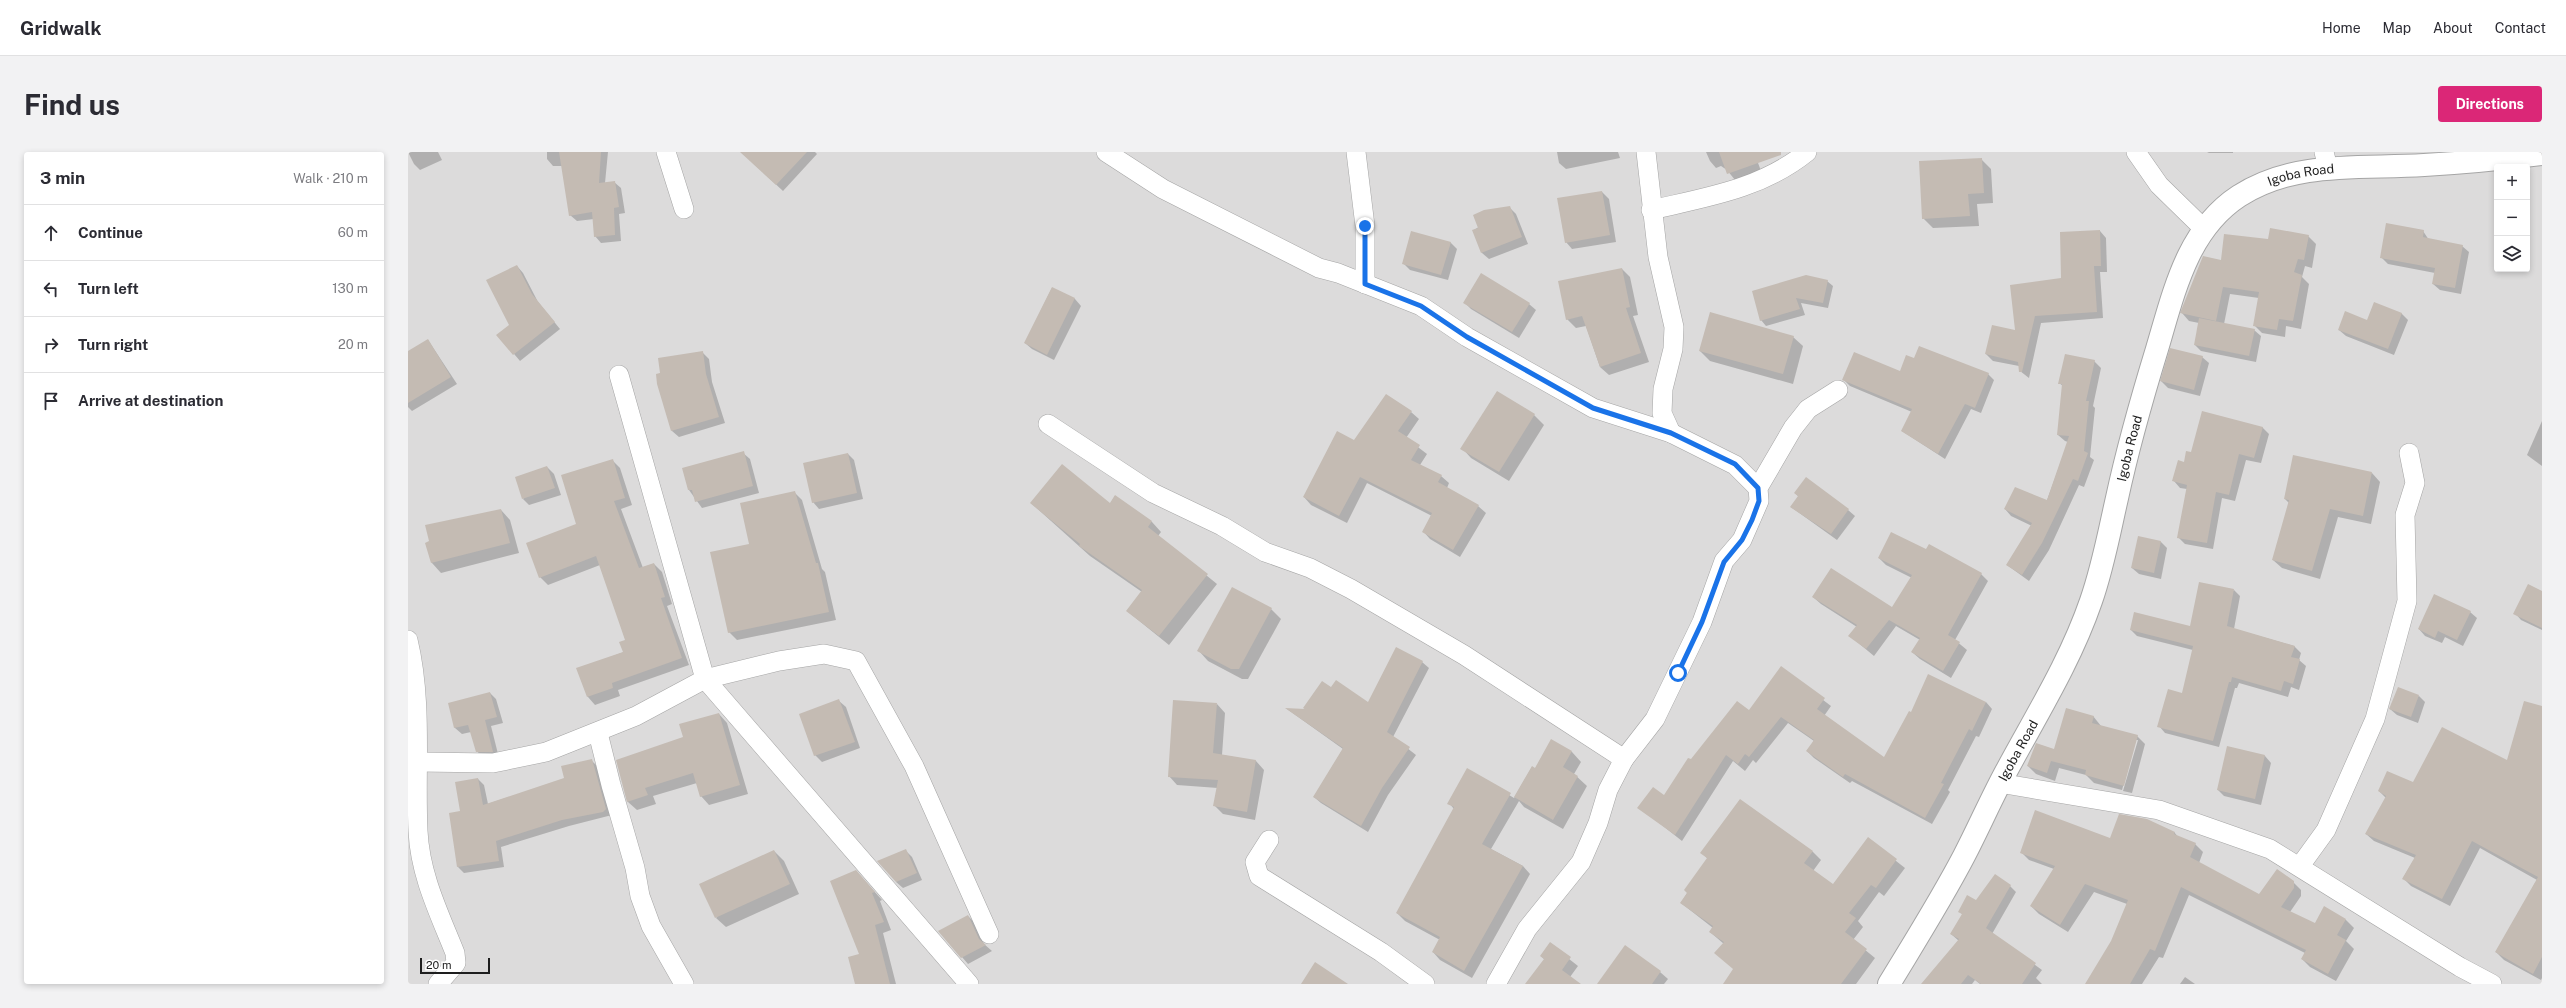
<!DOCTYPE html>
<meta charset="utf-8">
<style>
body{margin:0;font-family:"Public Sans",sans-serif;background:#f2f2f3;color:#2b2b33}
.controls{position:absolute;right:12px;top:12px;display:grid;overflow:hidden;border-radius:4px;box-shadow:0 2px 6px #0003}
.controls button{width:36px;height:36px;display:grid;place-items:center;padding:0;border:0;border-bottom:1px solid #e1e1e2;background:#fff;color:#2b2b33;font:20px sans-serif}
.scale{position:absolute;left:12px;bottom:10px;width:70px;box-sizing:border-box;padding-left:4px;border:2px solid #1e1e1e;border-top:0;font-size:11px;line-height:14px;white-space:nowrap;color:#1e1e1e;-webkit-text-stroke:3px #fff;paint-order:stroke}
.stop{position:absolute;width:12px;height:12px;margin:-9px;border:3px solid #1a73e8;border-radius:50%;background:#fff}
.stop.end{background:#1a73e8;border-color:#fff;box-shadow:0 1px 4px #0008}
.list{margin:0;padding:0;list-style:none}
h2{display:flex;justify-content:space-between;align-items:center;height:52px;margin:0;padding:0 16px;font-size:17px}
h2 small{font-size:13px;font-weight:400;color:#7c7c81}
.list li{display:grid;grid-template-columns:26px 1fr auto;gap:12px;align-items:center;box-sizing:border-box;height:56px;padding:0 16px;border-top:1px solid #e1e1e2}
.list b{display:block;font-size:15px;white-space:nowrap}
.list em{font-size:13px;font-style:normal;color:#7c7c81}
.icon{flex:none;width:22px;height:22px;fill:none;stroke:currentColor;stroke-width:2;stroke-linecap:round;stroke-linejoin:round}
.map{position:relative;flex:none;width:2134px;height:832px;overflow:hidden;border-radius:4px}
header{display:flex;align-items:center;gap:24px;box-sizing:border-box;height:56px;padding:0 20px;background:#fff;border-bottom:1px solid #e1e1e2}
header strong{font-size:19px}
nav{display:flex;gap:22px;margin-inline-start:auto;font-size:14px}
.intro{display:flex;align-items:center;justify-content:space-between;box-sizing:border-box;height:96px;padding:0 24px}
h1{margin:0;font-size:28px}
.button{padding:10px 18px;border-radius:4px;background:#db2777;color:#fff;font-size:14px;font-weight:700}
main{display:flex;gap:24px;padding:0 24px}
aside{flex:1;background:#fff;border-radius:4px;box-shadow:0 2px 6px #0003}
.map>svg:first-child{display:block}
</style>
<header>
<strong>Gridwalk</strong>
<nav><a>Home</a><a>Map</a><a>About</a><a>Contact</a></nav>
</header>
<div class="intro"><h1>Find us</h1><a class="button">Directions</a></div>
<main>
<aside>
<h2>3 min<small>Walk · 210 m</small></h2>
<ul class="list">
<li><svg class="icon" aria-label="ahead" viewBox="0 0 24 24"><path d="M12 20V5M6 11l6-6 6 6"/></svg><div><b>Continue</b></div><em>60 m</em></li>
<li><svg class="icon" aria-label="left" viewBox="0 0 24 24"><path d="M17 20v-9H6M10 6l-5 5 5 5"/></svg><div><b>Turn left</b></div><em>130 m</em></li>
<li><svg class="icon" aria-label="right" viewBox="0 0 24 24"><path d="M7 20v-9h11M14 6l5 5-5 5"/></svg><div><b>Turn right</b></div><em>20 m</em></li>
<li><svg class="icon" aria-label="arrive" viewBox="0 0 24 24"><path d="M6 21V4h12l-3 4 3 4H6"/></svg><div><b>Arrive at destination</b></div></li>
</ul>
</aside>
<div class="map">
<svg width="2134" height="832" viewBox="0 0 2134 832">
<rect width="100%" height="100%" fill="#efebe4"/>
<path fill="#dcdbdb" fill-rule="evenodd" d="M0,0H2134V832H0ZM2089,15H2119V117H2089Z"/>
<g fill="#0003">
<polygon points="0,0 30,0 34,8 12,18 6,12"/>
<polygon points="139,0 200,0 197,31 206,30 213,36 217,61 211,62 213,89 193,91 187,84 186,67 169,69 162,63 154,14 145,14 139,7"/>
<polygon points="343,0 407,0 409,2 375,39 345,11"/>
<polygon points="1149,0 1210,0 1212,6 1158,17 1151,11"/>
<polygon points="1298,0 1346,0 1353,19 1327,28 1319,18 1313,14 1308,16 1302,9"/>
<polygon points="1799,0 1825,0 1825,1 1801,1"/>
<polygon points="1573,7 1583,17 1585,51 1569,52 1571,74 1525,76 1515,66"/>
<polygon points="1194,40 1201,47 1208,90 1164,97 1158,90"/>
<polygon points="1101,55 1108,62 1120,92 1081,107 1074,101 1066,78"/>
<polygon points="1692,79 1698,86 1699,120 1692,120 1695,166 1633,171 1621,226 1612,219 1611,214 1585,209 1578,202 1608,179 1654,127"/>
<polygon points="2015,79 2021,88 2054,94 2061,100 2053,142 2032,138 2025,132 2027,121 1980,112 1973,105"/>
<polygon points="1900,84 1908,92 1904,116 1897,114 1894,125 1901,132 1893,177 1878,174 1877,185 1854,181 1846,173 1851,146 1822,142 1816,172 1846,178 1853,184 1848,210 1793,199 1787,193 1791,171 1781,169 1774,161 1814,109 1861,88"/>
<polygon points="1042,90 1049,97 1040,128 1002,118 996,112"/>
<polygon points="109,114 115,121 130,150 152,177 112,209 90,183 102,174"/>
<polygon points="1214,117 1222,125 1230,163 1225,164 1241,210 1201,223 1192,215 1178,174 1168,176 1159,167"/>
<polygon points="1419,129 1425,134 1420,156 1393,151 1397,163 1358,174 1353,168 1345,139"/>
<polygon points="644,136 667,147 673,154 646,208 624,197 617,191"/>
<polygon points="1056,150 1121,152 1128,158 1111,186 1063,157"/>
<polygon points="1993,161 2000,168 1986,203 1938,184 1931,178"/>
<polygon points="1385,185 1395,194 1385,232 1302,209 1292,199"/>
<polygon points="20,188 49,232 4,259 0,255 0,200"/>
<polygon points="294,200 301,207 304,230 317,271 271,285 264,279 249,223"/>
<polygon points="1794,205 1801,211 1792,244 1760,236 1753,229"/>
<polygon points="1507,207 1580,222 1586,228 1573,261 1563,257 1537,307 1494,279 1504,260 1442,234 1436,228 1493,221"/>
<polygon points="1686,209 1693,216 1685,254 1687,256 1682,305 1686,308 1676,335 1671,333 1641,398 1621,429 1599,413 1624,374 1603,364 1597,357 1638,351 1660,290 1657,289 1650,283 1655,234 1651,231"/>
<polygon points="1089,240 1126,263 1136,273 1101,329 1063,306 1054,296"/>
<polygon points="1003,260 1011,267 998,286 1019,302 1012,313 1033,324 1041,331 1039,336 1070,354 1078,361 1052,405 1022,387 1015,379 1024,364 959,331 939,371 903,353 896,345 946,289"/>
<polygon points="2134,269 2134,314 2119,303"/>
<polygon points="1854,275 1861,282 1853,311 1838,308 1827,349 1814,346 1805,397 1777,392 1770,385 1779,337 1772,336 1766,329 1783,301"/>
<polygon points="335,301 342,307 351,341 294,356 281,338"/>
<polygon points="440,302 446,308 455,347 411,357 405,350"/>
<polygon points="204,308 212,316 224,353 213,357 235,416 246,412 254,420 264,452 259,454 281,513 210,538 212,544 187,553 180,545 170,517 216,500 218,488 192,413 140,433 132,425 169,373"/>
<polygon points="139,315 146,322 153,343 121,353 115,347"/>
<polygon points="1964,321 1972,330 1963,372 1930,365 1912,427 1874,416 1865,408 1881,351 1877,347"/>
<polygon points="386,340 394,348 414,417 417,420 428,468 329,488 321,480 342,392"/>
<polygon points="1387,341 1440,358 1447,364 1429,388 1383,355 1391,345"/>
<polygon points="707,344 744,370 753,380 750,384 809,432 761,493 719,459 734,440 682,404 623,351 702,352"/>
<polygon points="93,358 102,368 111,401 33,421 24,411 19,391"/>
<polygon points="1731,385 1753,390 1759,396 1753,427 1731,422 1724,416"/>
<polygon points="1518,399 1573,422 1580,429 1547,488 1559,498 1543,526 1512,507 1504,500 1512,488 1488,474 1466,504 1442,484 1449,475 1413,452 1405,445 1485,456 1504,426 1478,413 1471,406"/>
<polygon points="825,437 863,457 873,467 840,527 834,527 800,509 791,499"/>
<polygon points="1826,438 1832,444 1826,477 1886,494 1893,501 1891,508 1898,514 1891,538 1883,535 1880,545 1831,531 1829,536 1827,536 1811,595 1757,581 1751,574 1775,542 1785,498 1729,484 1723,478 1783,475"/>
<polygon points="2134,440 2134,478 2113,468 2107,461"/>
<polygon points="2062,460 2069,466 2055,494 2037,485 2034,491 2017,484 2011,477"/>
<polygon points="1014,510 1021,516 985,585 1008,603 980,643 960,680 913,651 906,645 935,597 879,557 898,558 896,556 924,537 960,551"/>
<polygon points="1373,516 1423,554 1416,564 1477,607 1578,550 1584,557 1571,585 1568,584 1540,638 1542,640 1524,672 1444,629 1442,631 1406,606 1399,599 1406,589 1380,571 1348,611 1345,608 1337,619 1325,609 1274,689 1231,655 1257,644 1283,608 1341,560"/>
<polygon points="82,541 88,547 95,571 83,574 91,606 75,606 69,599 63,580 54,582 47,576 41,552"/>
<polygon points="2011,544 2017,550 2010,571 1989,563 1982,557"/>
<polygon points="431,549 438,555 452,596 414,610 407,603"/>
<polygon points="809,552 817,561 814,603 848,609 856,618 847,668 815,662 806,653 810,636 769,633 761,624"/>
<polygon points="2134,555 2134,826 2133,828 2096,808 2088,800 2129,728 2072,696 2042,754 2003,734 1995,726 2007,706 1966,689 1958,682 1978,646 1971,639 2099,610"/>
<polygon points="311,562 319,571 340,642 301,653 293,644 289,631 245,644 248,652 229,658 220,650 209,609 276,586"/>
<polygon points="1685,564 1693,574 1729,584 1737,592 1724,641 1715,639 1730,588 1728,588 1714,638 1686,631 1678,623 1651,616 1647,629 1628,622 1620,614 1647,598"/>
<polygon points="1143,589 1164,600 1173,610 1166,622 1179,634 1155,677 1116,655 1111,649 1083,697 1115,714 1122,722 1064,826 1032,808 1025,800 1032,788 997,769 989,761 1046,657 1041,651 1060,618 1106,646 1124,615 1127,617"/>
<polygon points="1820,595 1857,604 1863,611 1853,653 1816,644 1810,638"/>
<polygon points="184,609 190,615 204,663 161,674 93,695 96,715 56,721 50,715 53,660 70,627 76,633 80,652 157,627"/>
<polygon points="1332,648 1405,700 1413,708 1405,719 1425,733 1460,687 1497,716 1476,744 1471,740 1450,769 1455,775 1445,788 1467,806 1448,832 1316,832 1326,817 1316,792 1302,780 1305,776 1273,751 1300,707 1294,701"/>
<polygon points="1766,680 1771,686 1787,692 1795,700 1791,711 1851,744 1885,730 1893,738 1893,744 1882,760 1907,772 1916,756 1938,768 1946,776 1938,789 1946,797 1928,829 1902,815 1894,807 1897,801 1781,743 1755,806 1751,805 1734,832 1678,832 1704,790 1719,752 1686,740 1660,780 1631,762 1623,754 1646,717 1621,708 1613,700"/>
<polygon points="497,698 504,705 514,728 495,736 488,730"/>
<polygon points="366,699 376,709 391,742 318,775 308,766"/>
<polygon points="456,728 474,748 472,749 483,778 475,781 488,832 448,832 453,802"/>
<polygon points="1602,734 1608,740 1584,782 1634,818 1628,826 1634,832 1572,832 1567,828 1564,832 1519,832 1551,789 1543,782 1555,763 1551,759"/>
<polygon points="560,764 567,771 576,792 584,799 560,812 554,805"/>
<polygon points="1142,792 1170,814 1162,825 1171,832 1118,832 1137,808 1133,804"/>
<polygon points="1218,795 1252,820 1260,827 1256,832 1190,832"/>
<polygon points="1777,825 1787,832 1772,832"/>
</g>
<g fill="#c4bbb3">
<polygon points="151,0 193,0 191,31 207,29 211,55 206,56 207,83 186,85 184,60 161,64"/>
<polygon points="332,0 399,0 368,33"/>
<polygon points="1311,0 1373,0 1373,3 1319,22"/>
<polygon points="1574,6 1576,41 1560,42 1562,64 1514,67 1511,9"/>
<polygon points="1194,39 1202,83 1157,91 1149,46"/>
<polygon points="1102,54 1114,85 1073,101 1064,78 1070,76 1065,63 1076,58"/>
<polygon points="1978,71 2016,78 2015,85 2055,93 2047,136 2024,132 2027,116 1972,106"/>
<polygon points="1862,76 1901,83 1896,108 1890,107 1886,120 1894,123 1885,169 1871,167 1869,178 1845,174 1851,140 1815,135 1808,169 1772,161 1795,104 1813,108 1816,82 1860,87"/>
<polygon points="1692,78 1693,114 1686,114 1689,160 1627,164 1614,220 1611,220 1610,210 1577,202 1584,173 1607,178 1602,133 1653,126 1652,80"/>
<polygon points="1003,79 1043,90 1033,123 994,112"/>
<polygon points="109,113 124,142 147,170 105,203 88,183 101,173 78,128"/>
<polygon points="1214,116 1222,155 1218,156 1233,201 1192,215 1174,164 1158,168 1150,129"/>
<polygon points="1073,121 1122,151 1104,180 1055,151"/>
<polygon points="1398,123 1420,128 1415,151 1388,146 1392,157 1352,169 1344,139"/>
<polygon points="644,135 667,146 639,203 616,191"/>
<polygon points="1966,150 1994,161 1980,197 1930,178 1937,159 1959,168"/>
<polygon points="1302,160 1386,184 1375,222 1291,199"/>
<polygon points="1791,166 1847,177 1841,204 1786,193"/>
<polygon points="20,187 43,225 0,251 0,199"/>
<polygon points="1511,194 1581,221 1567,256 1557,252 1530,302 1493,279 1504,257 1434,228 1446,200 1492,219 1498,203 1506,206"/>
<polygon points="1762,196 1795,204 1786,238 1752,229"/>
<polygon points="295,199 298,222 311,265 263,279 249,232 248,222 252,221 250,206"/>
<polygon points="1657,202 1687,208 1678,249 1681,249 1676,299 1680,301 1670,329 1665,327 1634,391 1614,423 1598,413 1624,371 1596,357 1607,335 1639,348 1661,284 1649,283 1654,232 1650,232"/>
<polygon points="1089,239 1127,262 1091,320 1052,297"/>
<polygon points="978,242 1004,259 990,279 1012,293 1003,308 1034,323 1030,330 1071,353 1045,398 1014,380 1024,361 952,325 931,364 895,345 929,279 946,288"/>
<polygon points="1794,259 1855,275 1846,306 1831,302 1821,343 1808,340 1799,391 1769,386 1779,333 1764,329 1770,308 1776,310 1778,299 1783,300"/>
<polygon points="336,299 345,334 287,350 284,338 280,338 274,316"/>
<polygon points="440,301 449,341 404,351 395,311"/>
<polygon points="1885,303 1964,320 1955,364 1922,357 1904,419 1864,408 1881,348 1876,347"/>
<polygon points="205,307 217,346 206,349 231,416 246,411 257,445 253,446 274,506 204,531 205,536 179,545 168,516 215,500 211,490 217,488 188,404 131,426 118,391 168,372 153,323"/>
<polygon points="654,312 702,351 707,343 744,369 740,375 800,422 751,484 718,459 734,438 671,394 672,392 622,351"/>
<polygon points="139,314 147,336 114,347 107,325"/>
<polygon points="1398,325 1441,357 1423,382 1382,355 1390,344 1386,341"/>
<polygon points="387,339 408,411 410,411 421,460 320,481 302,400 341,392 332,351"/>
<polygon points="93,357 102,391 23,411 17,391 21,389 17,373"/>
<polygon points="1483,380 1518,397 1521,392 1574,421 1540,483 1552,490 1535,519 1503,500 1512,486 1481,468 1458,497 1440,484 1449,473 1404,445 1423,416 1484,455 1504,423 1470,406"/>
<polygon points="1730,384 1753,389 1746,421 1723,416"/>
<polygon points="1791,430 1826,437 1819,474 1887,494 1883,505 1892,507 1885,532 1876,529 1873,539 1824,525 1823,530 1821,530 1805,589 1749,575 1760,537 1774,541 1785,494 1722,478 1726,460 1782,474"/>
<polygon points="2120,432 2134,439 2134,476 2105,462"/>
<polygon points="824,435 864,456 831,517 823,517 789,499"/>
<polygon points="2026,442 2063,459 2049,488 2030,479 2027,486 2010,477"/>
<polygon points="988,495 1015,509 979,580 1002,595 974,636 953,674 905,645 935,596 877,556 897,557 895,556 914,529 923,535 928,528 960,550"/>
<polygon points="1373,514 1417,546 1409,557 1476,605 1501,559 1503,560 1520,522 1578,550 1564,579 1561,577 1533,631 1536,632 1517,666 1437,622 1435,625 1398,599 1406,588 1373,565 1341,605 1337,602 1330,612 1318,603 1267,683 1229,656 1245,635 1256,643 1280,606 1283,607 1329,549 1341,558"/>
<polygon points="1990,535 2011,543 2003,565 1981,557"/>
<polygon points="82,540 89,565 77,568 85,600 68,600 60,573 46,576 40,551"/>
<polygon points="431,547 447,590 406,604 391,562"/>
<polygon points="765,548 809,551 805,601 848,608 839,660 805,654 810,628 760,625"/>
<polygon points="2116,549 2134,554 2134,805 2125,822 2087,800 2130,725 2064,689 2034,747 1994,727 2008,703 1957,682 1978,644 1970,639 1979,619 2005,630 2034,575 2099,608"/>
<polygon points="1658,556 1686,564 1684,571 1730,583 1716,634 1677,623 1678,618 1643,609 1639,621 1619,614 1628,591 1646,597"/>
<polygon points="311,561 332,633 292,645 285,621 237,636 240,643 219,650 208,608 275,585 271,572"/>
<polygon points="1143,587 1164,599 1155,615 1170,624 1145,668 1106,645 1124,614 1127,616"/>
<polygon points="1819,594 1857,603 1847,647 1809,638"/>
<polygon points="184,607 198,657 195,660 154,668 88,689 91,709 49,715 41,661 52,659 47,630 70,626 75,653 156,626 153,614"/>
<polygon points="1059,616 1103,641 1074,692 1115,714 1056,819 1024,800 1032,785 988,761 1046,655 1039,652"/>
<polygon points="1332,647 1405,699 1396,711 1425,732 1460,685 1489,707 1468,736 1463,733 1441,761 1448,766 1437,780 1459,797 1433,832 1315,832 1325,817 1306,801 1316,790 1301,780 1305,774 1272,751 1279,741 1276,738 1299,706 1292,701"/>
<polygon points="1627,658 1702,686 1711,662 1739,667 1767,680 1766,682 1788,691 1782,705 1851,742 1869,717 1886,729 1886,736 1873,755 1907,771 1916,754 1938,767 1929,783 1938,788 1920,822 1893,807 1898,798 1773,735 1747,799 1742,797 1722,832 1677,832 1703,789 1720,748 1677,732 1652,773 1622,754 1647,714 1612,701"/>
<polygon points="498,697 509,721 488,730 469,709"/>
<polygon points="366,698 382,732 307,766 291,732"/>
<polygon points="448,718 467,740 464,741 476,770 467,773 482,832 447,832 440,805 451,802 422,729"/>
<polygon points="1587,722 1603,733 1578,776 1628,811 1614,832 1573,832 1560,823 1553,832 1513,832 1551,787 1542,782 1554,762 1550,760 1559,743 1568,748"/>
<polygon points="560,763 571,787 578,793 553,806 530,779"/>
<polygon points="1142,790 1163,805 1154,818 1173,832 1117,832 1136,807 1132,804"/>
<polygon points="1217,793 1253,819 1244,832 1189,832"/>
<polygon points="907,810 940,832 893,832"/>
</g>
<g fill="none" stroke-linecap="round" stroke-linejoin="round">
<defs>
<g id="minor">
<polyline points="258,0 276,57"/>
<polyline points="698,0 755,37 911,116 930,121 1013,154 1059,185 1185,256 1263,281 1327,313 1350,336"/>
<polyline points="948,0 957,74 957,132"/>
<polyline points="1238,0 1250,105 1266,175 1265,197 1255,237 1254,261 1263,281"/>
<polyline points="1728,0 1751,33 1795,76"/>
<polyline points="1916,0 1920,16"/>
<path d="M1243,58C1299,45 1353,37 1399,0"/>
<polyline points="211,223 297,527 561,832"/>
<polyline points="640,272 745,341 814,374 857,400 902,416 943,437 1056,503 1216,607"/>
<path d="M0,488C15,551 7,616 10,679C12,723 31,761 47,801L48,811L30,832"/>
<polyline points="190,581 203,633 227,716 232,744 243,774 276,832"/>
<polyline points="11,610 85,611 138,600 228,564 297,527 371,509 416,502 448,509 506,614 581,782"/>
<polyline points="1591,631 1751,658 1862,697 2052,815 2084,832"/>
<polyline points="861,688 847,710 851,724 973,800 1017,832"/>
<polyline points="1892,714 1918,678 1967,567 1999,449 1997,363 2007,331 2001,301"/>
<polyline points="1088,832 1119,777 1173,710 1190,671 1200,638 1216,607 1247,567 1294,470 1316,409 1334,388 1351,349 1350,336 1385,276 1400,257 1430,238"/>
</g>
<g id="tertiary">
<path id="s1" d="M1481,832C1507,789 1533,748 1556,704C1569,679 1580,654 1593,629C1624,570 1661,513 1683,449C1695,415 1701,381 1709,346C1720,295 1734,246 1749,197C1766,140 1779,78 1831,44C1887,8 1953,17 2016,13C2055,11 2095,7 2134,2"/>
</g>
</defs>
<use href="#minor" stroke="#a5a5a5" stroke-width="20"/>
<use href="#tertiary" stroke="#a5a5a5" stroke-width="24"/>
<use href="#minor" stroke="#fff" stroke-width="19"/>
<use href="#tertiary" stroke="#fff" stroke-width="22"/>
</g>
<g fill="none" stroke-linecap="round" stroke-linejoin="round">
<polyline stroke="#1a73e8" stroke-width="5" points="957,74 957,132 1013,154 1059,185 1185,256 1263,281 1327,312 1350,336 1351,349 1344,368 1334,388 1316,410 1294,470 1270,521"/>
</g>
<g text-anchor="middle" dominant-baseline="central" stroke-width="4" stroke-linejoin="round" paint-order="stroke">
<g font-size="13" fill="#1e1e1e" stroke="#fff">
<text stroke="none"><textPath href="#s1" startOffset="938">Igoba Road</textPath></text>
<text stroke="none"><textPath href="#s1" startOffset="591">Igoba Road</textPath></text>
<text stroke="none"><textPath href="#s1" startOffset="267">Igoba Road</textPath></text>
</g>
</g>
</svg>
<div class="controls">
<button>+</button>
<button>−</button>
<button><svg class="icon" aria-label="layers" viewBox="0 0 24 24"><path d="M12 4l9 5-9 5-9-5zM3 14l9 5 9-5"/></svg></button>
</div>
<div class="scale">20 m</div>
<div class="stop" style="left:1270px;top:521px"></div>
<div class="stop end" style="left:957px;top:74px"></div>
</div>
</main>
